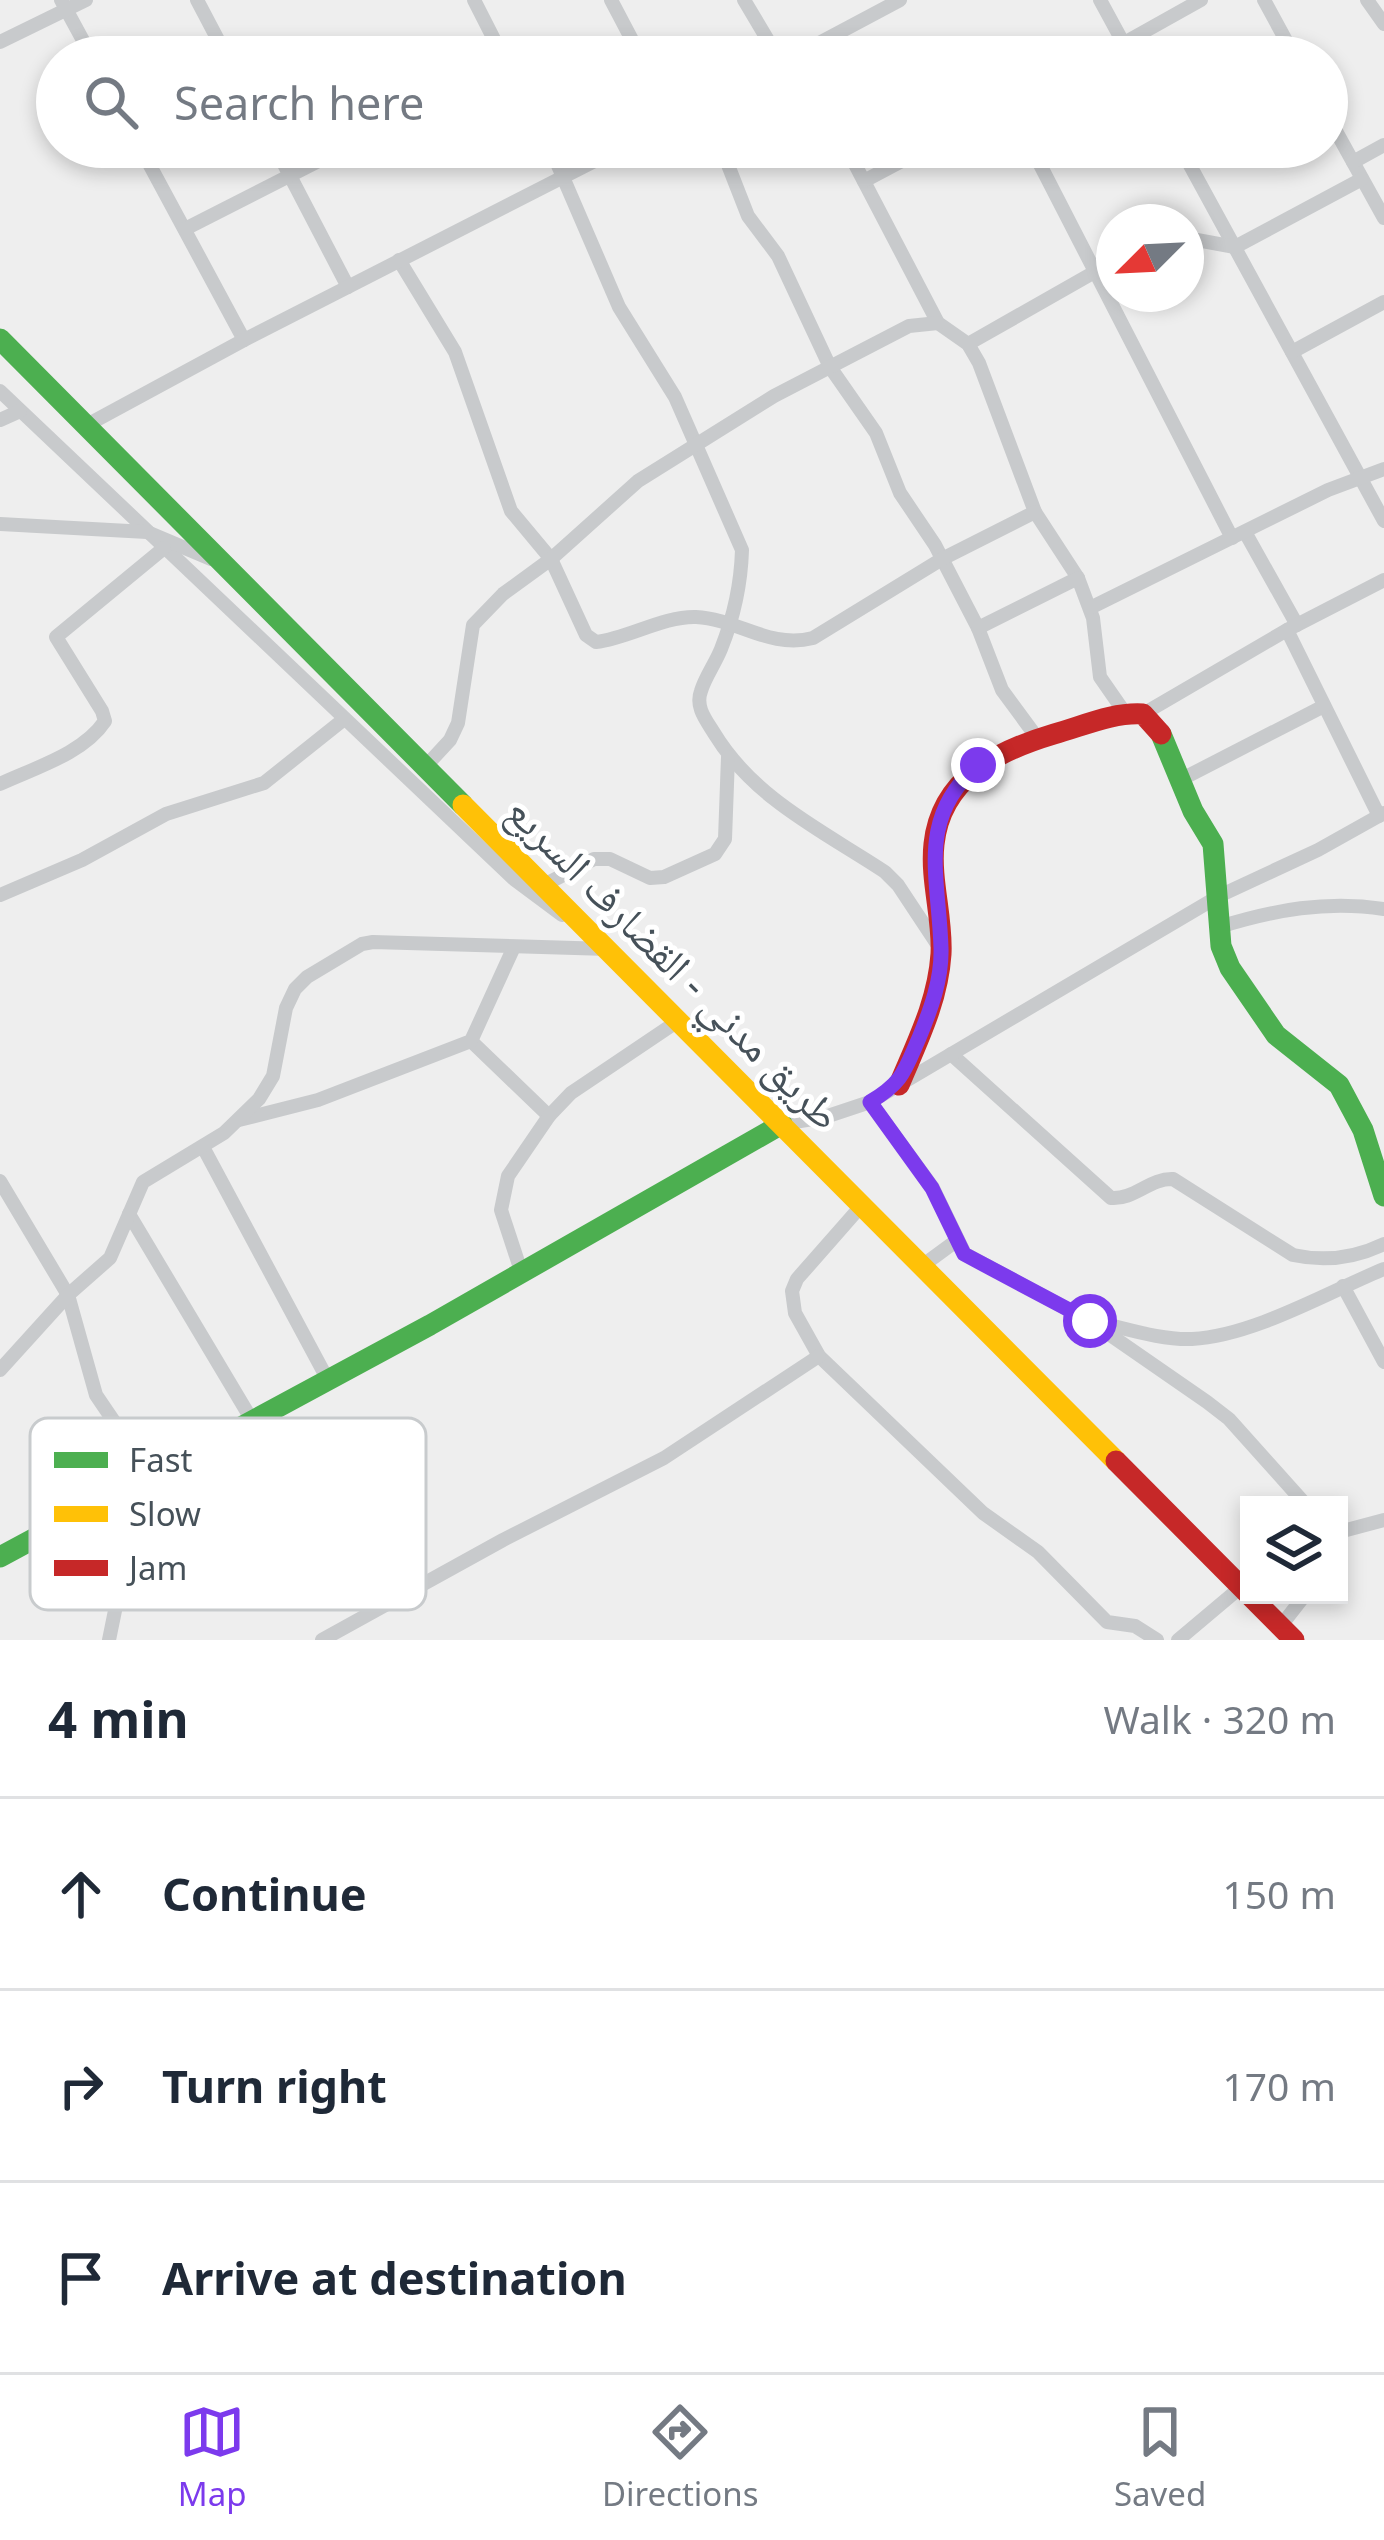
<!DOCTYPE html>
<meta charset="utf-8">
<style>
body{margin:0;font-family:"Noto Sans","Noto Naskh Arabic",sans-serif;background:#f2f2f3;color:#1f2937}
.controls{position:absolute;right:36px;bottom:36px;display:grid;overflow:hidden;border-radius:0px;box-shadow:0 6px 18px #0003}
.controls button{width:108px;height:108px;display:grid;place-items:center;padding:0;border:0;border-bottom:3px solid #e0e1e3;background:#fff;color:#1f2937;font:60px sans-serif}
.compass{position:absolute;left:1096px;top:204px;width:108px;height:108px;border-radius:50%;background:#fff;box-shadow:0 6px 18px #0003;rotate:246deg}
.stop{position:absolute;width:36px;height:36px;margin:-27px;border:9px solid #7c3aed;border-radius:50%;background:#fff}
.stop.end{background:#7c3aed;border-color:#fff;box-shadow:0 3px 12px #0008}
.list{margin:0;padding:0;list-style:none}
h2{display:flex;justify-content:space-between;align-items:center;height:156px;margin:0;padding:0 48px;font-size:51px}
h2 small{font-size:39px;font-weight:400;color:#747a83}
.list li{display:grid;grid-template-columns:78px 1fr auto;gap:36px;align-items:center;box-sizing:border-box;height:192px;padding:0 48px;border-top:3px solid #e0e1e3}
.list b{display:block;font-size:45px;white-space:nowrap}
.list em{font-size:39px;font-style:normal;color:#747a83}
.icon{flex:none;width:66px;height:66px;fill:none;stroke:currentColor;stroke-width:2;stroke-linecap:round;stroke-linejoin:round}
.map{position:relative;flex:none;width:1384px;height:1640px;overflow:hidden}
.search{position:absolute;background:#fff;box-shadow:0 6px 18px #0003;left:36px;right:36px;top:36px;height:132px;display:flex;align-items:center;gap:30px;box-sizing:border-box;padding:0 42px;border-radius:66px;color:#747a83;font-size:45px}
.sheet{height:732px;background:#fff}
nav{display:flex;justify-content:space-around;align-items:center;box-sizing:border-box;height:168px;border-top:3px solid #e0e1e3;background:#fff;font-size:33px;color:#747a83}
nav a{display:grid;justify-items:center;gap:6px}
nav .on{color:#7c3aed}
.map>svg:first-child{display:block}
</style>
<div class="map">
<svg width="1384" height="1640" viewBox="0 0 1384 1640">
<rect width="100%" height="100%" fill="#eee"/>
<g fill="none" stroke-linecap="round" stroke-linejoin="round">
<g stroke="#c8cacc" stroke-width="14">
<polyline points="61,0 92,57"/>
<polyline points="197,0 227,57"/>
<polyline points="474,0 503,57"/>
<polyline points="611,0 641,57"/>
<polyline points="744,0 778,57"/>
<polyline points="1100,0 1131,57"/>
<polyline points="1264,0 1295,57"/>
<polyline points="1367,0 1384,24"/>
<polyline points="0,42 86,0"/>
<polyline points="793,57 900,0"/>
<polyline points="1099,57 1201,0"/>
<polyline points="1327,115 1384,218"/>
<polyline points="140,147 244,340"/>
<polyline points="275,147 348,287"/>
<path d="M550,147L619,307L675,397L742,550C741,583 733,619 721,649C715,664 705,677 701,691C695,707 706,720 714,733C754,799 823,831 885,872L898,885L937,944"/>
<polyline points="721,147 748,216 778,256 830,367 876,433 900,493 935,545 978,628 1002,690 1038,739"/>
<polyline points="846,147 938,323 968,344 979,363 1035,512 1078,578 1093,618 1100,677 1125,713"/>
<polyline points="1031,147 1232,538"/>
<polyline points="1180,147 1384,521"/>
<polyline points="1353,162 1384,145"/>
<polyline points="864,181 928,147"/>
<polyline points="185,229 346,147"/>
<polyline points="1186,238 1235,247 1362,179"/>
<path d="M399,260L455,352L511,511L551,559L586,635L596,642C629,638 663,616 696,617C738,619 769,649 813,638L942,559L1035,512"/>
<polyline points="968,344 1114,261"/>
<polyline points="1292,352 1384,302"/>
<polyline points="0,391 515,880 562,915"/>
<polyline points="0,420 20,411"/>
<polyline points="87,425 244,340 622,147"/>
<polyline points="0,524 147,532 211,559"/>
<polyline points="1245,532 1297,625"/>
<polyline points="1090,608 1328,490 1384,469"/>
<polyline points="978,628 1078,578"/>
<polyline points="1287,630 1379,816"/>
<polyline points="1143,714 1287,630 1384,580"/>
<polyline points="426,766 450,740 458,723 473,625 503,594 551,559 638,481 774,396 909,326 938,323"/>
<polyline points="1180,780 1324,706"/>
<path d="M0,784C34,768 83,754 105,721L102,711L56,637L164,548"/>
<polyline points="544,885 594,859 610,859 650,878 664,877 715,854 725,839 728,757"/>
<polyline points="0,895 82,860 166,814 264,783 343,720"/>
<path d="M1219,927C1274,910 1327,900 1384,909"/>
<polyline points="471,1041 549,1116"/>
<path d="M951,1054L1111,1198C1134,1200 1150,1178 1173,1179L1293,1255C1325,1262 1355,1258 1384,1244"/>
<polyline points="870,1102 933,1188 965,1254 1090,1321 1207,1402 1229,1419 1306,1505"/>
<polyline points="239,1120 318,1100 471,1041 513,949"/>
<polyline points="782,1124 825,1117 870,1102 1219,896 1318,850 1384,813"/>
<polyline points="203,1147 329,1382"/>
<polyline points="0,1181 68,1295 96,1395 151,1476"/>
<polyline points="862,1205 797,1279 792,1291 795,1313 819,1356 983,1513 1038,1552 1107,1622 1135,1626 1157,1640"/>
<polyline points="129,1214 253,1422"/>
<polyline points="922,1266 956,1241"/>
<polyline points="522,1274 501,1210 508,1176 549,1116 571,1093 678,1021"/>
<polyline points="1343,1286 1384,1362"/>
<path d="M1101,1323C1131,1330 1162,1340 1192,1339C1253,1336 1328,1292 1384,1269"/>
<polyline points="0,1370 68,1295 110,1258 143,1182 224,1133 259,1099 273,1076 286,1008 295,989 307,977 362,944 373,942 608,949"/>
<polyline points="83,1513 117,1578 119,1591 109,1640"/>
<polyline points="1339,1532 1384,1520"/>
<polyline points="1280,1627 1305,1595"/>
<polyline points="322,1640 503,1540 664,1458 819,1356"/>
<polyline points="1178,1640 1241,1587"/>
</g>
<g stroke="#4caf50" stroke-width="21">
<polyline points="0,339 463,805"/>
<polyline points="1161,734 1193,811 1213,844 1221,946 1230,968 1276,1035 1339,1085 1363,1130 1384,1196"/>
<polyline points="0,1557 430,1325 782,1124"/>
</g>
<polyline stroke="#ffc107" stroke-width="21" points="463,805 1116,1461"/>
<g stroke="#c62828" stroke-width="21">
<path d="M899,1085C917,1042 938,1001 941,954C943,918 930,880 934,844C941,778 997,751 1054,734C1083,726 1113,712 1143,714L1161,734"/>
<polyline points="1116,1461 1294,1640"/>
</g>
</g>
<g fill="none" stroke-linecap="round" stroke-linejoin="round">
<path stroke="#7c3aed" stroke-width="15" d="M978,765C916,819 939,876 941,948C942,979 931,1009 919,1038C904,1072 903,1082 870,1102L932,1188L964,1254L1090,1321"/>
</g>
<g text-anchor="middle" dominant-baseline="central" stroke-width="10" stroke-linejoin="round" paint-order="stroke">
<g font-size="42" fill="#465159" stroke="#fff">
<text transform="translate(675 962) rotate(45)">طريق مدني - القضارف السريع</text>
</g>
</g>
<rect x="30" y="1418" width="396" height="192" rx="18" fill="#fff" stroke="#c8cbcd" stroke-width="3"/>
<rect x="54" y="1452" width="54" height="16" fill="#4caf50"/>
<rect x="54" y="1506" width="54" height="16" fill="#ffc107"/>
<rect x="54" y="1560" width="54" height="16" fill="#c62828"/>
<g font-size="33" fill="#465159">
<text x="129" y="1472">Fast</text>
<text x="129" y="1526">Slow</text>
<text x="129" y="1580">Jam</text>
</g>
</svg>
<div class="controls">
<button><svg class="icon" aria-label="layers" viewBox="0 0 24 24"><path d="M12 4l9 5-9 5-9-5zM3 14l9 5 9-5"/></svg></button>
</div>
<svg class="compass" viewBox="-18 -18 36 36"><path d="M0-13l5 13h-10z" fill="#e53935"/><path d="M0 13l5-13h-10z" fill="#747a83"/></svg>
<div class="stop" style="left:1090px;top:1321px"></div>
<div class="stop end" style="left:978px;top:765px"></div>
<div class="search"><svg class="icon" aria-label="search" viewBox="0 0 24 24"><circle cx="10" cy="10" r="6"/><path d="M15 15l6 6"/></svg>Search here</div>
</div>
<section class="sheet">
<h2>4 min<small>Walk · 320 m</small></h2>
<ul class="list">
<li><svg class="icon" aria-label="ahead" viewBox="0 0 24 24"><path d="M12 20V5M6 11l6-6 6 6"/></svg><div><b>Continue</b></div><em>150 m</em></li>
<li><svg class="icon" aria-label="right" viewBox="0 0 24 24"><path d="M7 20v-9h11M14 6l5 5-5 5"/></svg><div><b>Turn right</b></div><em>170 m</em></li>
<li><svg class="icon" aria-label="arrive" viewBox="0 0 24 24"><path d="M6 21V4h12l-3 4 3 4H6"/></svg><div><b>Arrive at destination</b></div></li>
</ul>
</section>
<nav>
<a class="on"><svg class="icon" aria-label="map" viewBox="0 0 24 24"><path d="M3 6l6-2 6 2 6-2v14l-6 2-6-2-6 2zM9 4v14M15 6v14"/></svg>Map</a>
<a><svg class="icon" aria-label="directions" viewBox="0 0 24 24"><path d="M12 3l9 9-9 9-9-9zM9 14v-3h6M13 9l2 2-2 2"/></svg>Directions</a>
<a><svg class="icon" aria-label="saved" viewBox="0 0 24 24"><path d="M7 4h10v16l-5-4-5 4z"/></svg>Saved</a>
</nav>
